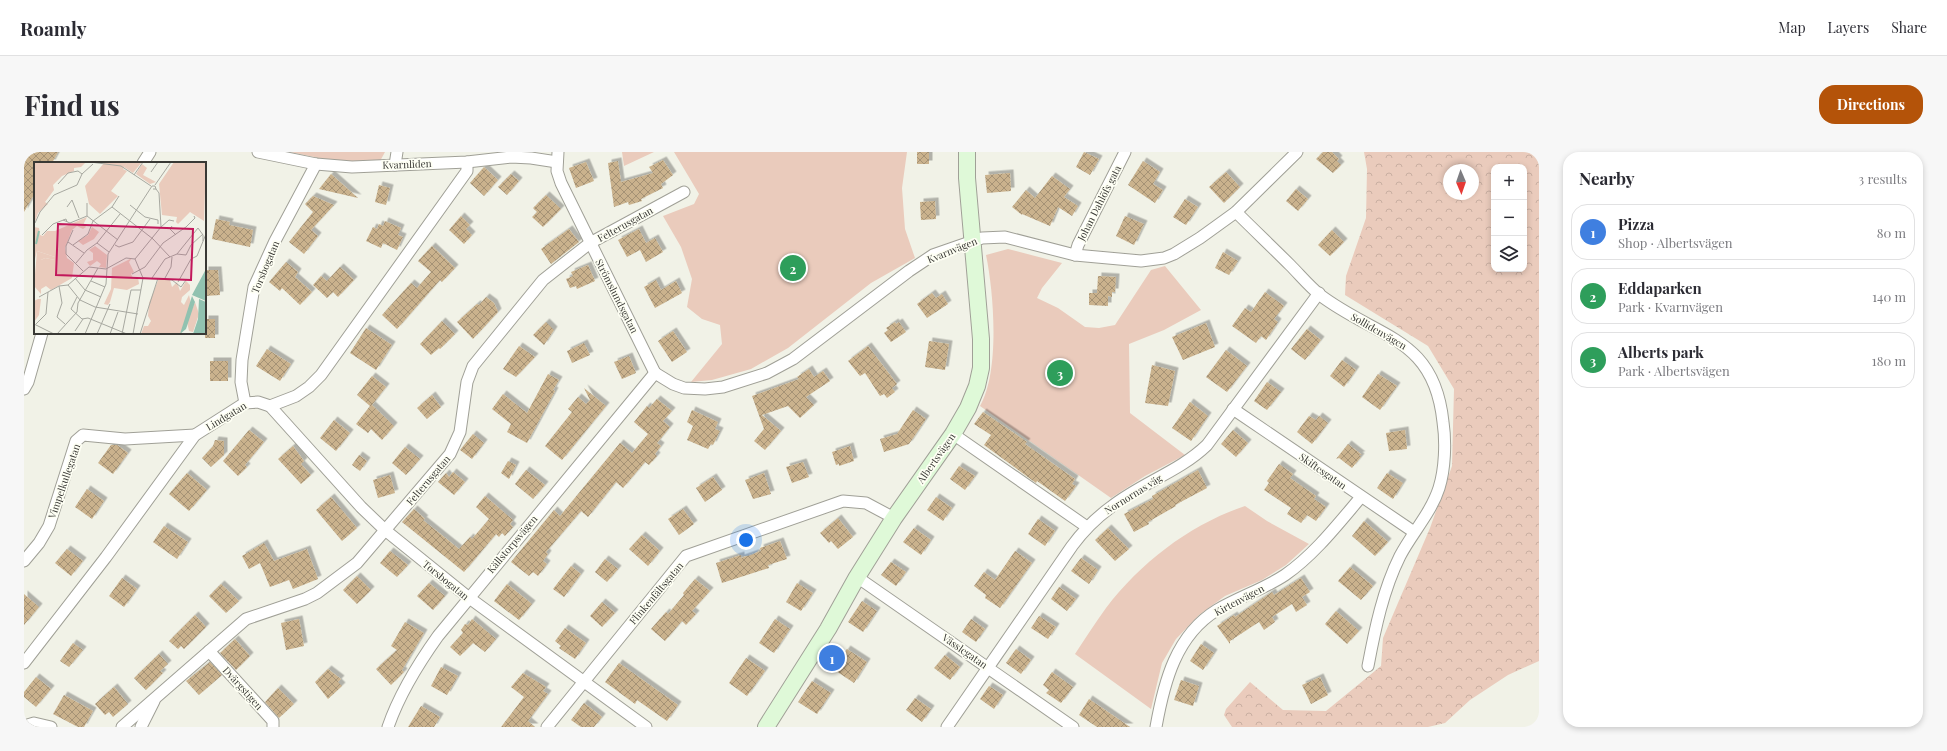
<!DOCTYPE html>
<meta charset="utf-8">
<style>
body{margin:0;font-family:"Playfair Display",serif;background:#f7f7f7;color:#2b2b33}
.controls{position:absolute;right:12px;top:12px;display:grid;overflow:hidden;border-radius:8px;box-shadow:0 2px 6px #0003}
.controls button{width:36px;height:36px;display:grid;place-items:center;padding:0;border:0;border-bottom:1px solid #e1e1e2;background:#fff;color:#2b2b33;font:20px sans-serif}
.compass{position:absolute;left:1419px;top:12px;width:36px;height:36px;border-radius:50%;background:#fff;box-shadow:0 2px 6px #0003;rotate:178deg}
.you{position:absolute;left:722px;top:388px;width:14px;height:14px;margin:-10px;border:3px solid #fff;border-radius:50%;background:#1a73e8;box-shadow:0 0 0 6px #1a73e833}
.badge{display:grid;place-items:center;width:26px;height:26px;border-radius:50%;background:#b45309;color:#fff;font-size:13px;font-weight:700}
.pin{position:absolute;translate:-50% -50%;border:2px solid #fff;box-shadow:0 1px 4px #0006}
.list{margin:0;padding:0;list-style:none}
h2{display:flex;justify-content:space-between;align-items:center;height:52px;margin:0;padding:0 16px;font-size:17px}
h2 small{font-size:13px;font-weight:400;color:#7c7c81}
.list li{display:grid;grid-template-columns:26px 1fr auto;gap:12px;align-items:center;box-sizing:border-box;height:56px;margin:0 8px 8px;padding:0 8px;border:1px solid #e1e1e2;border-radius:16px}
.list b{display:block;font-size:15px;white-space:nowrap}
.list p{margin:0;font-size:13px;white-space:nowrap;color:#7c7c81}
.list em{font-size:13px;font-style:normal;color:#7c7c81}
.icon{flex:none;width:22px;height:22px;fill:none;stroke:currentColor;stroke-width:2;stroke-linecap:round;stroke-linejoin:round}
.map{position:relative;flex:none;width:1515px;height:575px;overflow:hidden;border-radius:16px}
header{display:flex;align-items:center;gap:24px;box-sizing:border-box;height:56px;padding:0 20px;background:#fff;border-bottom:1px solid #e1e1e2}
header strong{font-size:19px}
nav{display:flex;gap:22px;margin-inline-start:auto;font-size:14px}
.intro{display:flex;align-items:center;justify-content:space-between;box-sizing:border-box;height:96px;padding:0 24px}
h1{margin:0;font-size:28px}
.button{padding:10px 18px;border-radius:16px;background:#b45309;color:#fff;font-size:14px;font-weight:700}
main{display:flex;gap:24px;padding:0 24px}
aside{flex:1;background:#fff;border-radius:16px;box-shadow:0 2px 6px #0003}
.map>svg:first-child{display:block}
</style>
<header>
<strong>Roamly</strong>
<nav><a>Map</a><a>Layers</a><a>Share</a></nav>
</header>
<div class="intro"><h1>Find us</h1><a class="button">Directions</a></div>
<main>
<div class="map">
<svg width="1515" height="575" viewBox="0 0 1515 575">
<defs>
<pattern id="forest-crowns" width="20" height="18" patternUnits="userSpaceOnUse"><rect width="20" height="18" fill="#eacbbc"/><path d="M2 6a3 3 0 1 1 6 0M12 15a3 3 0 1 1 6 0" fill="none" stroke="#c9afa2"/></pattern>
<pattern id="building-cross-hatch" width="8" height="8" patternUnits="userSpaceOnUse"><rect width="8" height="8" fill="#cab28d"/><path d="M0 0l8 8M0 8l8-8" fill="none" stroke="#a59274"/></pattern>
<filter id="shadow"><feDropShadow dx="3.5" dy="-3.5" stdDeviation="0" flood-color="#0004"/></filter>
</defs>
<rect width="100%" height="100%" fill="#f1f2e7"/>
<path fill="url(#forest-crowns)" fill-rule="evenodd" d="M1340,0H1515V509L1484,523L1446,548L1421,571L1404,575H1208L1200,563L1202,557L1226,530L1259,558L1302,559L1357,514L1359,486L1406,376L1428,314L1430,237L1404,194L1321,143L1322,124L1342,66L1343,17ZM1470,15H1500V117H1470ZM1425,18H1449V42H1425Z"/>
<g fill="#eacbbc">
<polygon points="266,0 361,0 355,11 319,11"/>
<polygon points="598,0 630,0 600,14"/>
<polygon points="650,0 883,0 878,36 881,77 891,106 847,131 764,196 727,217 688,228 667,230 698,192 696,173 678,167 663,155 668,127 657,95 639,64 670,52 675,42"/>
<path d="M984,97L1038,111L1018,136L1013,146L1034,156L1061,175L1075,176L1091,173L1127,118L1141,114L1177,158L1140,178L1105,192L1106,261L1161,303L1121,324L1087,346L956,254C976,220 970,141 962,103Z"/>
<path d="M1221,354L1243,369L1285,392L1262,413L1238,428L1201,444L1175,463L1152,487L1138,511L1127,557L1051,502C1061,487 1071,471 1082,456C1117,410 1167,372 1221,354Z"/>
</g>
<g fill="url(#building-cross-hatch)" filter="url(#shadow)">
<polygon points="0,0 34,0 28,11 11,11 11,41 0,60"/>
<rect x="893" y="0" width="12" height="12"/>
<polygon points="1060,0 1075,7 1066,23 1052,15"/>
<polygon points="1299,0 1308,0 1315,7 1313,9 1317,13 1309,21 1292,7"/>
<polygon points="639,8 649,23 637,32 639,36 617,47 618,49 605,53 604,50 590,55 584,11 594,9 597,30 629,21 625,15"/>
<polygon points="1119,9 1136,20 1129,32 1139,38 1131,51 1104,33"/>
<polygon points="562,10 570,29 552,36 545,16"/>
<polygon points="460,15 474,28 460,44 446,31"/>
<polygon points="1202,20 1216,35 1200,51 1185,35"/>
<polygon points="986,21 987,39 963,41 961,23"/>
<polygon points="307,22 334,46 295,37"/>
<polygon points="487,22 495,29 483,43 474,35"/>
<polygon points="1028,24 1046,37 1040,45 1054,54 1048,64 1034,55 1026,74 998,62 998,63 988,55 1002,38 1011,46"/>
<polygon points="355,33 366,36 362,53 351,50"/>
<polygon points="1272,37 1284,47 1274,59 1262,49"/>
<polygon points="522,43 537,57 519,75 508,65 513,60 509,56"/>
<polygon points="289,44 310,53 287,78 294,84 280,102 265,90 289,60 281,52"/>
<polygon points="1161,47 1174,55 1162,73 1149,65"/>
<polygon points="911,49 912,67 897,68 896,50"/>
<polygon points="437,64 446,73 442,77 448,83 440,92 425,78"/>
<polygon points="1101,64 1120,72 1110,93 1092,84"/>
<polygon points="192,67 206,70 205,73 229,78 226,95 188,87"/>
<polygon points="361,69 377,76 374,83 379,85 373,98 359,91 357,96 342,89 349,75 353,77 355,72 359,74"/>
<polygon points="545,77 555,90 527,112 517,97"/>
<polygon points="615,77 622,91 631,86 639,100 622,110 616,98 603,105 594,88"/>
<polygon points="1308,78 1320,90 1306,104 1294,93"/>
<polygon points="408,94 431,116 418,130 416,128 373,177 358,163 387,131 393,136 407,120 394,109"/>
<polygon points="1199,100 1214,109 1205,123 1191,116"/>
<polygon points="262,110 274,120 271,125 288,140 276,153 258,136 256,139 245,130"/>
<polygon points="564,113 571,129 553,137 552,134 546,136 542,127 549,124 547,120"/>
<polygon points="316,115 330,128 314,145 309,140 303,146 289,133 297,124 303,129"/>
<polygon points="181,118 194,118 196,143 181,144"/>
<polygon points="1074,124 1092,125 1091,140 1088,140 1088,145 1084,144 1084,154 1065,153 1065,141 1073,141"/>
<polygon points="632,128 637,138 652,129 658,141 631,156 620,135"/>
<polygon points="1241,140 1260,154 1250,167 1254,170 1242,188 1237,184 1232,191 1208,174 1221,156 1227,160"/>
<polygon points="908,141 912,146 918,142 924,152 903,166 893,152"/>
<polygon points="462,145 470,151 474,160 449,187 433,170 453,152 455,153"/>
<rect x="181" y="167" width="10" height="19"/>
<polygon points="418,169 431,182 416,197 415,196 407,203 396,192"/>
<polygon points="522,170 530,178 520,193 509,183"/>
<polygon points="871,170 872,172 875,170 882,180 867,190 860,181 864,178 862,176"/>
<polygon points="1182,171 1191,195 1159,208 1148,185"/>
<polygon points="342,176 368,193 352,218 326,201"/>
<polygon points="1283,177 1297,188 1281,208 1267,197"/>
<polygon points="649,179 663,200 648,210 634,189"/>
<polygon points="905,189 925,192 921,218 901,215"/>
<polygon points="560,191 566,203 548,211 543,199"/>
<polygon points="495,194 511,205 492,225 479,217"/>
<polygon points="844,194 873,232 868,236 871,240 863,246 860,242 856,244 841,221 836,224 824,209"/>
<polygon points="243,197 267,212 256,229 232,214"/>
<polygon points="1202,198 1223,214 1203,240 1182,225"/>
<polygon points="605,204 612,221 598,227 590,210"/>
<polygon points="1318,208 1332,218 1320,235 1306,224"/>
<rect x="186" y="209" width="18" height="20"/>
<polygon points="1128,213 1151,219 1144,254 1121,251"/>
<polygon points="785,217 790,225 799,219 806,229 782,245 790,253 776,266 764,254 738,263 757,279 741,298 730,289 740,277 728,244 775,227 773,225"/>
<polygon points="524,222 535,228 529,238 531,239 503,291 483,280 487,272 468,257 479,242 503,261"/>
<polygon points="1354,222 1373,234 1356,258 1338,245"/>
<polygon points="348,224 362,235 348,253 370,274 358,288 347,277 344,281 332,272 346,254 333,243"/>
<polygon points="1243,230 1257,240 1243,258 1230,249"/>
<polygon points="560,236 582,254 538,308 521,294 548,260 544,257 554,245 562,252 566,248"/>
<polygon points="408,243 417,255 403,267 393,256"/>
<polygon points="633,247 648,259 639,269 646,275 633,291 637,294 631,302 633,304 625,313 621,310 599,336 592,330 564,365 557,359 522,400 524,402 519,409 523,412 514,424 509,420 505,424 487,410 530,358 536,364 596,291 608,301 624,282 610,270 623,254 625,256"/>
<polygon points="1166,250 1184,264 1167,289 1148,276"/>
<polygon points="668,258 694,270 691,277 696,279 689,293 687,292 684,297 663,288 669,274 663,270"/>
<polygon points="889,258 902,267 885,292 860,300 856,287 873,282"/>
<polygon points="959,260 1003,290 1001,292 1051,327 1048,332 1052,334 1041,349 1013,329 1012,331 960,293 967,283 950,272"/>
<polygon points="1285,264 1292,268 1295,264 1304,271 1288,292 1273,280"/>
<polygon points="310,268 326,281 312,299 296,286"/>
<polygon points="225,278 240,290 221,313 223,315 214,324 199,309"/>
<polygon points="1209,278 1224,291 1212,305 1197,292"/>
<polygon points="1381,278 1383,297 1365,299 1362,281"/>
<polygon points="449,282 460,291 448,307 436,298"/>
<polygon points="191,288 200,289 200,303 187,315 178,306 189,294"/>
<polygon points="1324,292 1338,303 1335,303 1337,305 1328,316 1315,306 1312,307"/>
<polygon points="87,293 93,293 104,301 89,322 74,311"/>
<polygon points="269,294 280,309 277,312 287,323 277,332 254,307"/>
<polygon points="826,294 830,309 815,314 815,312 812,313 808,300"/>
<polygon points="381,295 396,307 382,323 368,311"/>
<polygon points="335,303 343,309 336,319 328,313"/>
<polygon points="484,309 492,313 485,327 477,321"/>
<polygon points="779,310 785,325 768,331 762,315"/>
<polygon points="1255,312 1269,322 1266,326 1292,344 1290,347 1302,355 1292,369 1283,363 1277,371 1263,362 1267,356 1240,338 1245,331 1243,329"/>
<polygon points="935,314 951,324 941,338 926,327"/>
<polygon points="502,318 521,333 509,347 491,332"/>
<polygon points="1174,318 1183,336 1151,353 1152,354 1124,370 1125,372 1110,380 1100,362 1129,347 1128,344"/>
<polygon points="429,320 441,330 430,343 414,330 422,321 425,325"/>
<polygon points="163,321 183,338 165,359 145,342"/>
<polygon points="740,321 747,342 729,347 721,328"/>
<polygon points="1363,321 1379,331 1369,347 1353,336"/>
<polygon points="366,323 371,341 354,346 349,328"/>
<polygon points="689,325 698,338 681,350 672,336"/>
<polygon points="63,337 80,349 68,367 51,355"/>
<polygon points="461,344 489,368 486,372 489,375 481,384 478,381 475,385 472,382 440,420 378,370 390,357 401,367 399,368 435,397 446,385 448,387 465,367 452,355"/>
<polygon points="307,345 333,376 318,389 292,358"/>
<polygon points="912,345 928,356 919,369 903,358"/>
<polygon points="659,357 670,372 655,383 644,367"/>
<polygon points="814,366 829,385 814,397 807,389 805,391 796,381"/>
<polygon points="1014,367 1031,379 1021,394 1004,382"/>
<polygon points="1340,369 1364,390 1351,404 1328,384"/>
<polygon points="140,374 164,390 153,407 129,390"/>
<polygon points="890,376 907,388 897,403 879,390"/>
<polygon points="1084,376 1105,397 1091,409 1071,388"/>
<polygon points="618,383 636,399 624,414 605,397"/>
<polygon points="756,389 763,407 744,413 745,416 698,431 692,411 717,403 717,406 737,399 736,396"/>
<polygon points="240,391 250,409 283,397 294,427 269,437 265,428 246,435 236,411 225,417 218,404"/>
<polygon points="43,397 59,409 47,424 31,411"/>
<polygon points="366,399 384,413 373,425 356,411"/>
<polygon points="991,399 1008,411 976,456 961,446 962,443 950,434 960,420 971,428"/>
<polygon points="1057,406 1074,418 1065,432 1047,419"/>
<polygon points="581,407 594,417 583,430 571,420"/>
<polygon points="867,410 882,420 872,434 857,423"/>
<polygon points="547,414 557,422 540,445 529,437"/>
<polygon points="1326,415 1349,434 1337,448 1314,429"/>
<polygon points="333,424 347,438 333,452 319,438"/>
<polygon points="98,426 113,437 100,455 85,444"/>
<polygon points="1277,426 1286,440 1278,445 1283,453 1272,460 1268,452 1248,465 1251,470 1240,478 1235,470 1206,489 1206,492 1193,474 1210,463 1211,465 1248,440 1250,443"/>
<polygon points="671,427 686,439 668,459 672,462 662,473 658,469 641,489 627,477 642,460 644,462 660,443 659,441"/>
<polygon points="405,431 421,444 409,458 393,444"/>
<polygon points="773,431 789,441 777,459 762,450"/>
<polygon points="197,432 215,449 202,461 185,444"/>
<polygon points="483,432 508,452 495,468 470,449"/>
<polygon points="1035,435 1052,447 1043,459 1027,447"/>
<polygon points="0,442 15,455 0,473"/>
<polygon points="838,449 853,459 839,480 824,470"/>
<polygon points="578,450 591,461 578,475 566,464"/>
<polygon points="1312,459 1335,479 1323,492 1301,472"/>
<polygon points="171,463 182,475 160,497 157,494 154,497 145,489"/>
<polygon points="1015,464 1032,475 1024,487 1007,476"/>
<polygon points="275,467 280,494 262,498 257,471"/>
<polygon points="448,467 472,487 461,500 449,491 436,504 426,495 439,481 437,478 441,472 444,473"/>
<polygon points="751,467 766,477 750,501 735,491"/>
<polygon points="947,467 961,477 952,490 938,480"/>
<polygon points="381,470 400,481 378,518 380,520 367,533 352,517 373,498 367,494"/>
<polygon points="541,476 562,491 551,507 535,496 537,494 531,489"/>
<polygon points="211,487 226,504 212,518 196,501"/>
<polygon points="49,491 59,498 45,515 36,509"/>
<polygon points="1177,492 1190,501 1179,518 1166,509"/>
<polygon points="823,497 843,510 830,531 809,517"/>
<polygon points="992,497 1007,508 997,522 982,511"/>
<polygon points="135,502 144,512 136,519 139,521 122,538 110,526"/>
<polygon points="921,503 936,515 926,528 910,516"/>
<polygon points="722,506 741,519 723,544 705,531"/>
<polygon points="186,510 198,523 175,543 162,529"/>
<polygon points="595,511 654,553 643,569 613,548 611,552 581,530"/>
<polygon points="417,515 434,524 423,543 407,534"/>
<polygon points="304,517 317,527 314,530 318,534 304,547 291,530"/>
<polygon points="1028,520 1049,535 1037,551 1022,541 1025,538 1019,533"/>
<polygon points="499,521 522,535 519,539 524,542 504,569 511,575 477,575 500,545 487,535"/>
<polygon points="12,525 27,537 12,555 0,545 0,540"/>
<polygon points="1296,525 1304,543 1287,552 1278,533"/>
<polygon points="1157,528 1175,534 1169,554 1150,548"/>
<polygon points="788,529 807,541 793,562 774,550"/>
<polygon points="965,534 979,543 970,557 956,547"/>
<polygon points="90,535 104,552 89,565 85,560 81,563 71,552"/>
<polygon points="254,536 270,552 255,566 241,550"/>
<polygon points="40,543 69,559 60,575 54,575 29,562"/>
<polygon points="891,546 907,557 898,570 882,558"/>
<polygon points="1065,547 1106,575 1073,575 1055,563"/>
<polygon points="560,551 578,565 570,575 557,575 547,568"/>
<polygon points="397,554 416,565 410,575 384,575"/>
</g>
<g fill="none" stroke-linecap="round" stroke-linejoin="round">
<defs>
<g id="street">
<polyline points="234,0 292,12 328,15 443,10 487,5 507,6 533,10"/>
<polyline points="534,0 533,19 537,31 631,221"/>
<polyline points="119,11 126,0"/>
<polyline points="371,13 373,0"/>
<path d="M1212,60C1230,78 1248,95 1266,113C1276,123 1285,134 1296,143C1354,187 1410,184 1419,270C1422,290 1421,317 1415,336C1407,361 1388,381 1376,404C1359,438 1351,477 1344,514"/>
<polyline points="1051,103 1054,93 1101,0"/>
<polyline points="631,221 649,232 660,236 681,237 699,235 743,221 769,207 885,119 909,103 958,86 981,85 1051,103 1117,109 1140,106 1150,102 1176,86 1212,60 1273,0"/>
<polyline points="0,237 4,230 18,181"/>
<polyline points="221,251 217,230 218,208 230,135 251,89 292,12"/>
<polyline points="246,254 337,355 361,378 444,445 622,575"/>
<polyline points="1209,257 1390,380"/>
<polyline points="929,282 1063,375"/>
<polyline points="0,409 15,391 25,374 52,289 59,283 101,287 171,283"/>
<polyline points="833,425 1049,575"/>
<polyline points="185,499 249,569 249,575"/>
<polyline points="0,511 82,405 171,283 221,251 234,250 246,254 272,244 285,235 297,223 443,19 443,10"/>
<polyline points="0,574 10,571 27,575"/>
<polyline points="98,575 222,467 281,447 293,441 333,411 426,302 436,280 443,230 449,214 519,128 566,91 660,40"/>
<polyline points="117,575 130,549"/>
<path d="M364,575C375,543 394,512 414,484L631,221"/>
<polyline points="523,575 662,404 819,349 842,351 870,366"/>
<path d="M923,575L1048,394C1059,379 1072,366 1087,355C1117,331 1155,320 1183,293L1295,141"/>
<path d="M1132,575C1140,530 1152,483 1193,458C1215,445 1240,437 1261,423C1290,403 1314,372 1337,345"/>
</g>
<polyline id="secondary" points="742,575 804,477 833,425 870,366 929,282 944,256 953,234 957,216 957,187 943,26 943,0"/>
</defs>
<use href="#street" stroke="#a0a097" stroke-width="13"/>
<use href="#secondary" stroke="#a0a097" stroke-width="18"/>
<use href="#street" stroke="#fff" stroke-width="11"/>
<use href="#secondary" stroke="#dff9d8" stroke-width="16"/>
</g>
<g text-anchor="middle" dominant-baseline="central" stroke-width="3.5" stroke-linejoin="round" paint-order="stroke">
<g font-size="10" fill="#393935" stroke="#fefff4">
<text transform="translate(383 12) rotate(-2)">Kvarnliden</text>
<text transform="translate(1075 51) rotate(-63)">Johan Dahlöfs gata</text>
<text transform="translate(601 72) rotate(-29)">Felterusgatan</text>
<text transform="translate(928 98) rotate(-22)">Kvarnvägen</text>
<text transform="translate(241 115) rotate(-67)">Torsbogatan</text>
<text transform="translate(593 144) rotate(63)">Strömslundsgatan</text>
<text transform="translate(1355 179) rotate(30)">Sollidenvägen</text>
<text transform="translate(202 264) rotate(-31)">Lindgatan</text>
<text transform="translate(912 306) rotate(-55)">Albertsvägen</text>
<text transform="translate(1299 319) rotate(35)">Skiftesgatan</text>
<text transform="translate(404 328) rotate(-50)">Felterusgatan</text>
<text transform="translate(40 329) rotate(-71)">Vimpelkullegatan</text>
<text transform="translate(1109 342) rotate(-32)">Nornornas väg</text>
<text transform="translate(488 392) rotate(-50)">Källstorpsvägen</text>
<text transform="translate(422 428) rotate(39)">Torsbogatan</text>
<text transform="translate(632 441) rotate(-50)">Flinkenfältsgatan</text>
<text transform="translate(1215 448) rotate(-28)">Kirtenvägen</text>
<text transform="translate(941 499) rotate(35)">Vässlegatan</text>
<text transform="translate(219 536) rotate(48)">Dvärgstigen</text>
</g>
</g>
<g transform="translate(10 10)">
<rect width="172" height="172" fill="#f1f2e7"/>
<path d="M94,0H108L99,11L90,5ZM108,2L113,6L109,13L122,20L116,22L102,12ZM3,89L21,95V98L11,96L7,98V132L0,124Z" fill="#eacbbc"/>
<path d="M0,0H52L47,5L40,6V9L28,14L19,23L20,28L11,40L14,42L4,51L0,63ZM140,0H172L170,59L156,50L144,62L142,60L143,55L128,53L125,22ZM53,55L50,61L52,65L49,67L43,64L38,68L31,86L33,96L40,101L38,116L17,128L12,124L7,127V98L11,96L21,98V95L3,89L0,101V65L5,66L6,73L9,74L13,69H21ZM4,137H7L5,153L0,160V139ZM161,140L165,152L159,170L155,169L153,160Z" fill="#eacbbc"/>
<path d="M68,0H94L89,7L93,9L77,29L84,34L66,52L55,42L51,24L70,1ZM58,65L65,70L60,77L49,83L44,79L54,73ZM61,84L73,93L72,106L65,105L67,102L63,99L56,104L53,100L59,98V91L55,88ZM98,96L95,100L100,110L97,112L99,116L104,115L105,122L93,128L80,126L76,140L74,143L70,142L77,127L78,106ZM125,116L136,118L138,125L143,120L146,129L152,119L156,123V128L148,135L147,140L150,143L155,133L157,141L147,172H107L110,164H114L117,159L114,154L115,141Z" fill="#eacbbc"/>
<path d="M172,107V139L158,133ZM158,134L161,140L152,167L146,172ZM165,137L172,140V172H156H159L164,157Z" fill="#91c2b0"/>
<path fill="none" stroke="#91c2b0" stroke-width="2" d="M2,82L5,69"/>
<path fill="none" stroke="#a7a8a0" stroke-width="1" d="M56,0L87,4L117,24M117,10L124,0M100,13L109,0M24,22L34,11L44,9L48,12M121,23L137,0M96,43L111,55L124,58V62M33,45L38,38L45,56M78,45L119,77L136,95M53,54L84,78M53,54V41M29,58L36,61L53,54M1,61L6,50L20,33L43,23L48,12L59,2M138,64L136,67L142,73M127,65L135,58L140,59M164,66L169,73V79M39,68L32,84V92L49,109M8,73L19,62L32,57L33,60M34,80L50,91M63,81L75,90M39,83L54,72L59,59L78,45L85,34M81,83L85,85L99,80L116,57M143,92L152,93L157,83L169,72M101,97L127,65L125,31L122,27M42,101L53,88L63,81L86,52M98,112L111,105L129,81L152,65L161,56L160,54M41,116L51,128L67,135M109,116L138,118L147,125L152,118M118,116L131,97L143,92L164,66M131,116L137,105L138,95M57,119L71,125M144,120L157,97L163,94L172,72M34,123L46,138L61,145L104,152M25,124L28,141L23,155L31,162M5,135L25,124L34,123L55,105L72,107L92,96L101,97M43,135L37,147L48,157L54,156L93,172M0,162L20,172M2,162L12,152L14,130M41,169L49,157M23,172L43,150L44,141L64,106M51,172L72,122L74,92L118,24H121L122,27H119M63,172L76,142M76,172L84,150M88,172L97,128H107M99,172L109,116L101,97M106,172L124,116"/>
<path fill="#c2185b" fill-opacity="0.15" stroke="#c2185b" stroke-width="2" d="M24,62L159,67L157,118L22,113Z"/>
<rect width="172" height="172" fill="none" stroke="#393935" stroke-width="2"/>
</g>
</svg>
<div class="controls">
<button>+</button>
<button>−</button>
<button><svg class="icon" aria-label="layers" viewBox="0 0 24 24"><path d="M12 4l9 5-9 5-9-5zM3 14l9 5 9-5"/></svg></button>
</div>
<svg class="compass" viewBox="-18 -18 36 36"><path d="M0-13l5 13h-10z" fill="#e53935"/><path d="M0 13l5-13h-10z" fill="#7c7c81"/></svg>
<div class="you"></div>
<div class="pin badge" style="left:808px;top:506px;background:#3f7fe0">1</div>
<div class="pin badge" style="left:769px;top:116px;background:#2e9e5b">2</div>
<div class="pin badge" style="left:1036px;top:221px;background:#2e9e5b">3</div>
</div>
<aside>
<h2>Nearby<small>3 results</small></h2>
<ul class="list">
<li><span class="badge" style="background:#3f7fe0">1</span><div><b>Pizza</b><p>Shop · Albertsvägen</p></div><em>80 m</em></li>
<li><span class="badge" style="background:#2e9e5b">2</span><div><b>Eddaparken</b><p>Park · Kvarnvägen</p></div><em>140 m</em></li>
<li><span class="badge" style="background:#2e9e5b">3</span><div><b>Alberts park</b><p>Park · Albertsvägen</p></div><em>180 m</em></li>
</ul>
</aside>
</main>
